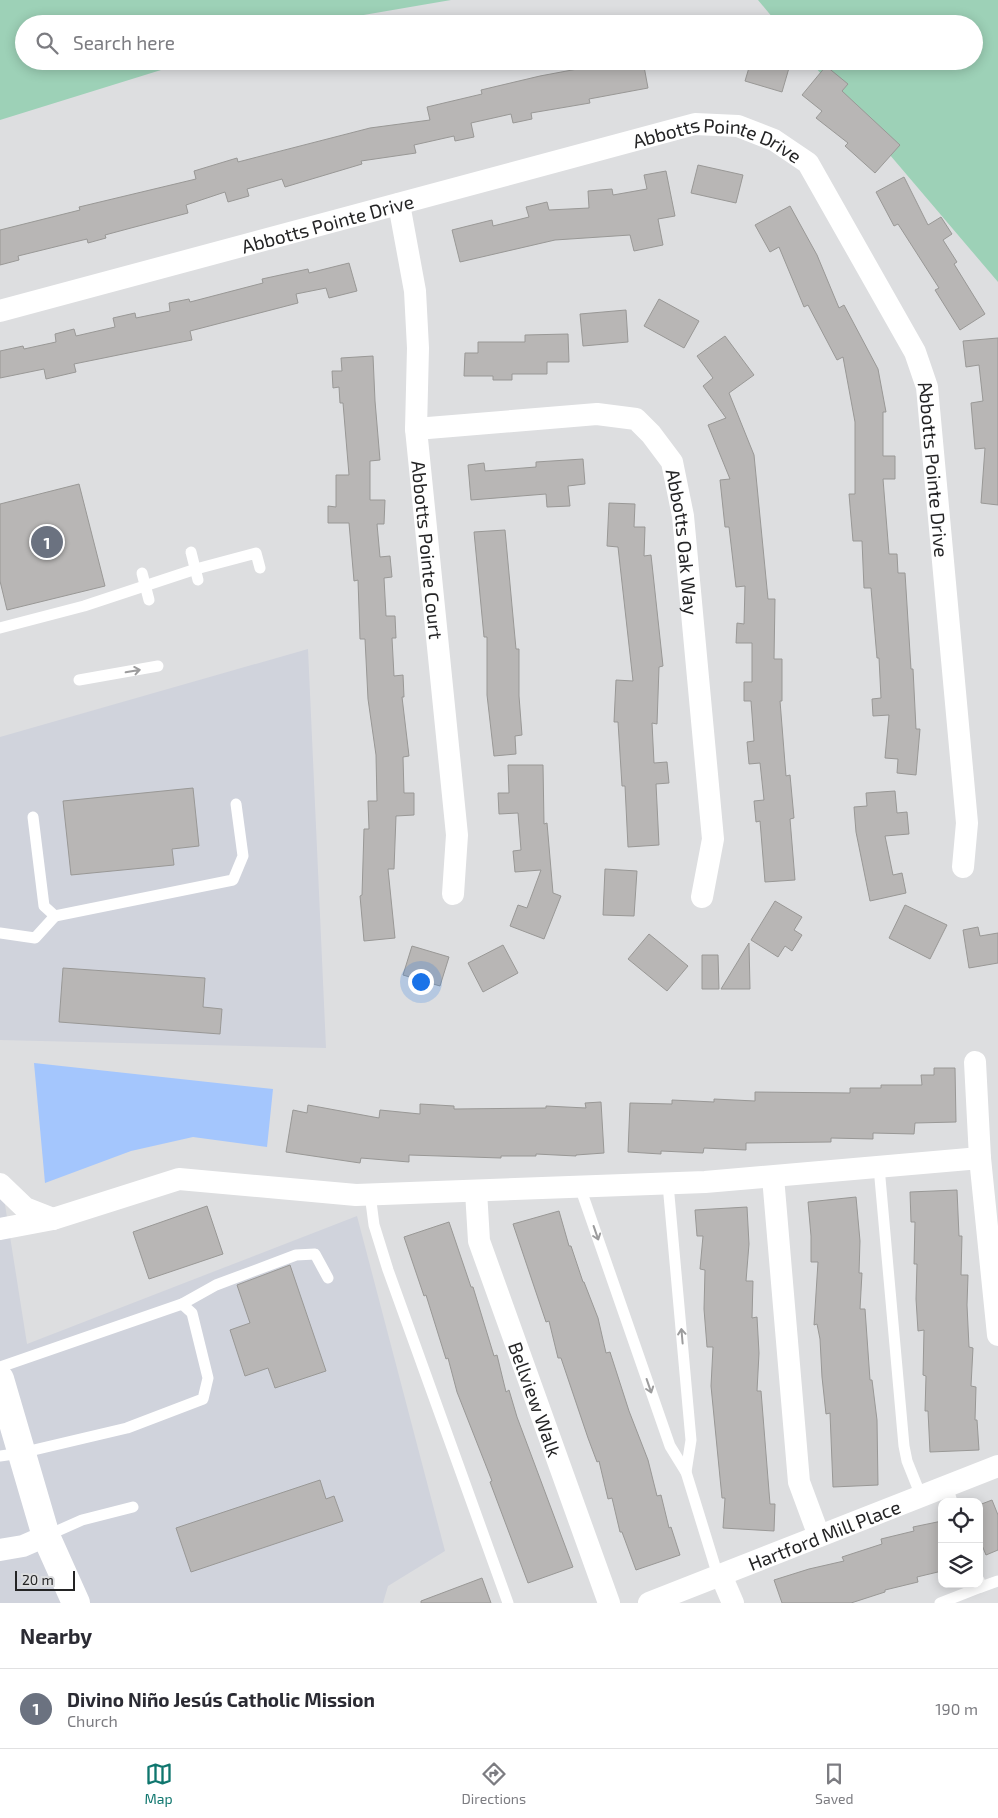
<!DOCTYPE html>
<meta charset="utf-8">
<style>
body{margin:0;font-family:"Exo 2",sans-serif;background:#f2f2f3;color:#2b2b33}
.controls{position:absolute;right:15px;bottom:15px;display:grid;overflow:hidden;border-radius:10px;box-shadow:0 2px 12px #0003}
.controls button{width:45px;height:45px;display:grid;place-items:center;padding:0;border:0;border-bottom:1px solid #e1e1e2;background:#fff;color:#2b2b33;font:25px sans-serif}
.scale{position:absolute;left:15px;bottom:12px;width:60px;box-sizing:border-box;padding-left:5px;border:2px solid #242425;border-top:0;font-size:14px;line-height:18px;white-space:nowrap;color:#242425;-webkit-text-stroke:4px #dddee0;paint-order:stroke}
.you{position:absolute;left:420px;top:981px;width:18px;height:18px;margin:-12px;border:4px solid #fff;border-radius:50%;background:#1a73e8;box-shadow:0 0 0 8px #1a73e833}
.badge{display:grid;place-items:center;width:32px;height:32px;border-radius:50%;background:#0f766e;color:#fff;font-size:16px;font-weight:700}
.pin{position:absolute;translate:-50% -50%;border:2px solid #fff;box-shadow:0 1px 5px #0006}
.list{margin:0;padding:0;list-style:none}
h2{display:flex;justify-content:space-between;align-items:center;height:65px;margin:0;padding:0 20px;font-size:21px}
h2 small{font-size:16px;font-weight:400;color:#7c7c81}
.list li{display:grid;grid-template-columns:32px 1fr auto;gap:15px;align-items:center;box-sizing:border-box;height:80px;padding:0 20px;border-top:1px solid #e1e1e2}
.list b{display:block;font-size:19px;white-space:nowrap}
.list p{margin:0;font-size:16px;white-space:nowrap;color:#7c7c81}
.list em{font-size:16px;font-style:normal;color:#7c7c81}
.icon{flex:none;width:28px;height:28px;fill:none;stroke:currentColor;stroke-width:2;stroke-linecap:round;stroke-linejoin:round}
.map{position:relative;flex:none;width:998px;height:1603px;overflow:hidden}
.search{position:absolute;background:#fff;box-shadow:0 2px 12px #0003;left:15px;right:15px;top:15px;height:55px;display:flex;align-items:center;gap:12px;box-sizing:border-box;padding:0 18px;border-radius:28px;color:#7c7c81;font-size:19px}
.sheet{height:145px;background:#fff}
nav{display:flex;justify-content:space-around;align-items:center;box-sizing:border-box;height:70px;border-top:1px solid #e1e1e2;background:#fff;font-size:14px;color:#7c7c81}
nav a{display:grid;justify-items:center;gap:2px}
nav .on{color:#0f766e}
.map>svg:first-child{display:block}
</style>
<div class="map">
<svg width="998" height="1603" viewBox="0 0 998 1603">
<rect width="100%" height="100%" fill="#dddee0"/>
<g fill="#d0d3dc">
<polygon points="308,649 326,1048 0,1040 0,737"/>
<polygon points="0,1173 27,1344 357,1216 445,1551 388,1586 383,1603 0,1603"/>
</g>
<g fill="#9dd1b7">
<polygon points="0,0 451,0 311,24 24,24 24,61 190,61 0,120"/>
<polygon points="758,0 998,0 998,282 810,61 974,61 974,24 778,24"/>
</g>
<polygon fill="#a4c6fd" points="34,1063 273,1089 267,1147 193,1137 131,1151 45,1183"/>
<g fill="#b8b6b5" stroke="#999896">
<polygon points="620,61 643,61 648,88 589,99 590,103 531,113 532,119 513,123 511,114 471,123 474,137 455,141 454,136 414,145 416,153 361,161 362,164 285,187 282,179 247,189 249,196 228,202 225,192 186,205 188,213 131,228 105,235 106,238 88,243 87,239 18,256 19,260 0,265 0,230 80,210 79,207 196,179 194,171 237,158 238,162 370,128 430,120 427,107 482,94 481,90 540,76"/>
<polygon points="751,61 791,61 782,92 745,81"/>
<polygon points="826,66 848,84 842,91 900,145 875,173 845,146 848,143 816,118 822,111 802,95"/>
<polygon points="698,165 743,175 736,203 691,193"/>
<polygon points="666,171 675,216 658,219 663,245 634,251 630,235 555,240 460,262 452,230 492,220 493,226 529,217 526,207 547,202 549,210 589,208 588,191 612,189 613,195 647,189 644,175"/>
<polygon points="904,177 928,225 941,217 952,234 943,240 957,262 954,264 985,314 960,330 935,290 939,288 898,224 894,226 876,192"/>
<polygon points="790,206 817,255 839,308 844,305 878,369 886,412 883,412 883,456 895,456 895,479 883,479 889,554 897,554 898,573 905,573 911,669 913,669 916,729 920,729 916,775 897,773 898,759 885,758 889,715 873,716 872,699 881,698 879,658 877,658 871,588 864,588 862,541 853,541 849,494 855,494 855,422 843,357 837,360 808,305 804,307 779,247 770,252 755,225"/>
<polygon points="349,263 357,291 329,298 326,288 296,294 298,303 190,331 192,340 74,364 76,372 46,379 44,369 0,378 0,351 23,346 24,349 56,342 55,334 74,329 76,336 115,327 113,318 135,313 136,318 170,311 169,303 189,299 190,302 263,283 262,279 308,269 309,273"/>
<polygon points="659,299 699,321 684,348 644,326"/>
<polygon points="626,310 628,342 583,346 580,314"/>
<polygon points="568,334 569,362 547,362 547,374 512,374 512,380 493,380 493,376 464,376 465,353 478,353 478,342 525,342 525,335"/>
<polygon points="725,336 754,375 729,393 754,455 768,599 775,599 774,659 782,659 782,701 780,701 786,776 790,775 794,818 790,819 795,880 765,882 760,821 756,822 754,801 764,800 760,763 749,764 747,742 754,741 751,701 744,701 744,682 752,682 752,643 736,643 737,623 744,624 745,586 736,587 729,527 725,527 720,480 730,479 708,425 726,418 703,386 713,378 697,356"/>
<polygon points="998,338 998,505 981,503 985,448 975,449 971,403 983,401 979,365 966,367 963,341"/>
<polygon points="373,356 375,401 380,460 370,461 370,500 385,500 384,524 377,524 380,557 390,556 392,577 384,578 386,616 395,616 396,638 392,638 394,676 403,675 404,697 402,697 409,756 403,757 404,793 414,793 414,815 396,816 394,869 388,869 395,938 364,941 360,896 362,895 364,829 369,829 368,801 377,801 376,755 368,699 365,639 360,639 358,580 354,581 349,523 328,523 328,506 336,507 336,475 349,475 343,403 340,403 339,387 333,388 332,371 342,371 341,358"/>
<polygon points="583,459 585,484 568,486 570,506 547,507 546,494 471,500 468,465 484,463 485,471 536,467 536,462"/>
<polygon points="79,484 105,586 7,610 0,581 0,504"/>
<polygon points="609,503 635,504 634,527 645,527 644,556 651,555 663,666 659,667 657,724 652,723 654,763 667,762 669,783 656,784 659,845 628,847 625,786 622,786 618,722 614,722 616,680 633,681 618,547 607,546"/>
<polygon points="505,530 516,649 519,649 519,696 522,735 515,736 516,754 494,756 487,695 487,637 484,637 474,532"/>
<polygon points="508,765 543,765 544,824 547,823 553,893 561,896 544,939 510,926 518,905 527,908 541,870 515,872 513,851 521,850 518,813 499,814 498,793 509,793"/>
<polygon points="193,788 199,846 172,849 174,865 71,875 63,801"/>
<polygon points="895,791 897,813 907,812 909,834 885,836 893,875 902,873 906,893 870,901 856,832 854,807 867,806 866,793"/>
<polygon points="605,869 637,871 634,916 603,915"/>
<polygon points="775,901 802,917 794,930 802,935 792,951 785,946 778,957 751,940"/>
<polygon points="905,905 947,925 930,959 889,938"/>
<polygon points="978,927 980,936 998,933 998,963 969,968 963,930"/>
<polygon points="649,934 688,966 667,991 628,959"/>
<polygon points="749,943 750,989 721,989"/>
<polygon points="503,945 518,973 483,992 468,963"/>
<polygon points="412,946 449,957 440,986 403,975"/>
<polygon points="702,955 718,955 719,989 702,989"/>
<polygon points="63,968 205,978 203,1007 222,1009 220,1034 59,1022"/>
<polygon points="934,1068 955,1068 956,1122 915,1123 914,1134 873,1133 873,1139 831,1138 831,1142 746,1143 746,1150 704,1148 703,1153 661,1151 661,1154 628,1152 630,1103 672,1104 672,1100 714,1102 714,1099 755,1101 755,1092 850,1093 850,1088 881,1088 881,1085 922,1085 921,1075 934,1075"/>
<polygon points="601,1102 604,1153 576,1155 576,1156 536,1154 536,1156 501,1156 501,1158 409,1155 409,1162 361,1158 360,1163 286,1152 293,1110 307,1113 308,1105 379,1118 380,1110 420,1114 420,1104 454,1106 454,1109 546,1108 546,1106 586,1108 585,1103"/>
<polygon points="957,1190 959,1236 962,1236 961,1275 968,1275 967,1305 969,1347 973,1348 971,1386 976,1387 975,1420 977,1420 979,1450 930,1452 928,1411 925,1411 926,1376 923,1375 924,1330 918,1331 916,1299 917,1264 914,1264 915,1222 911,1222 910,1192"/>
<polygon points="856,1197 860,1241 859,1273 862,1273 860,1309 865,1309 870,1380 872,1380 877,1420 878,1485 833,1487 830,1413 826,1414 822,1377 820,1339 817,1324 814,1325 818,1262 811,1262 811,1236 808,1202"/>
<polygon points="207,1206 223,1254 149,1279 133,1232"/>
<polygon points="747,1207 749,1244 746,1281 753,1281 752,1318 757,1317 759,1353 757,1391 761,1391 770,1504 775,1504 774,1531 723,1528 725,1498 722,1498 711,1386 713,1347 707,1347 704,1309 705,1270 700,1269 703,1236 697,1236 695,1210"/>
<polygon points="559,1211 569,1246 571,1246 583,1282 584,1282 598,1318 606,1353 610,1352 629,1411 648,1460 657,1496 661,1495 669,1528 671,1527 680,1555 636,1570 622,1532 620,1532 612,1498 608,1499 599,1461 597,1462 588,1438 561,1358 558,1358 549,1321 546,1322 513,1224"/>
<polygon points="449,1222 471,1287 473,1287 494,1356 497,1355 506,1392 509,1390 517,1417 573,1567 528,1583 490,1482 492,1481 457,1392 448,1358 446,1359 426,1295 424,1296 404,1237"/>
<polygon points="290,1265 326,1371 275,1388 268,1368 245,1376 230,1330 250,1323 237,1285"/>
<polygon points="320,1480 326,1499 334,1496 343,1521 191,1572 176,1528"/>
<polygon points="992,1500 998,1515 998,1550 986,1555 979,1538 979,1505"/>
<polygon points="942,1521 942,1571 917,1577 918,1582 885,1590 885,1592 851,1603 782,1603 774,1580 809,1569 844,1561 842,1557 882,1544 881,1539 914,1531 913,1527"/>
<polygon points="482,1578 491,1603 421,1603 421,1601"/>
</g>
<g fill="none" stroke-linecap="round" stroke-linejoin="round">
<g stroke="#fff" stroke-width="11">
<polyline points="191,552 198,580"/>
<polyline points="142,573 149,600"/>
<polyline points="0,628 84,606 196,569 256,553 260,568"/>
<polyline points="79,680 158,666"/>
<polyline points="33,817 44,906 55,916 233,880 243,856 236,804"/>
<polyline points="0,933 35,938 55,916"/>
<polyline points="879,1167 904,1446 907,1461 921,1496"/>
<polyline points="668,1184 691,1440 686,1472"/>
<polyline points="580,1187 670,1446 686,1472 718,1576"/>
<polyline points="370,1194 374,1225 388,1270 508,1603"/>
<polyline points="182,1304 216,1285 296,1255 315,1254 328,1278"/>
<polyline points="0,1367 182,1304 192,1313 208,1378 203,1399 127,1428 21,1453 0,1456"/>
<polyline points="947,1486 952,1502"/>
<polyline points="46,1536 82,1520 133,1507"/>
<polyline points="981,1587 998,1581"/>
<polyline points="940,1603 981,1587 979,1580"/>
</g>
<g stroke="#fff" stroke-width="22">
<path id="s1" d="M399,204L415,291L418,348L416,429L457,835L453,894"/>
<path id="s2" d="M0,311L695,124L738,126L774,140L808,163L915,352L927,387L967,823L963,867"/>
<path id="s3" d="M416,429L597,414L636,419L651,434L672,462L683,516L713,839L702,897"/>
<polyline points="975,1062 980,1158 998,1335"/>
<polyline points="773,1177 799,1482 819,1536"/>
<polyline points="0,1184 25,1208 53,1219"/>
<path id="s4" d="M476,1191L479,1241L609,1603"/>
<polyline points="0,1229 53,1219 179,1179 356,1195 705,1182 980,1158"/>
<polyline points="0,1550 23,1546 46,1536"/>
<polyline points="721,1575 733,1603"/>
<path id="s5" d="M649,1603L998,1466"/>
</g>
<polyline stroke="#fff" stroke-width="28" points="0,1379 46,1536 76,1603"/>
</g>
<defs><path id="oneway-shaft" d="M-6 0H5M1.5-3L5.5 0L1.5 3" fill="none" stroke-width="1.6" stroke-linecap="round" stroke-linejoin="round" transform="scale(1.25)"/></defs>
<g stroke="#9c9c9d">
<use href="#oneway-shaft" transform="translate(133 671) rotate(-10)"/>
<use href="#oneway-shaft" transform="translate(596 1233) rotate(71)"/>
<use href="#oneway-shaft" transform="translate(682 1336) rotate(-95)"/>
<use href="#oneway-shaft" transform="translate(649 1386) rotate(71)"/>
</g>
<g text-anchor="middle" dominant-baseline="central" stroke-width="4" stroke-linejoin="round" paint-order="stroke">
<g font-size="19" fill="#242425" stroke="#dddee0">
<text stroke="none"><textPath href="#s2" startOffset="744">Abbotts Pointe Drive</textPath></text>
<text stroke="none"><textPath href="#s2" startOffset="339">Abbotts Pointe Drive</textPath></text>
<text stroke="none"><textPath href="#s2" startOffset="1179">Abbotts Pointe Drive</textPath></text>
<text stroke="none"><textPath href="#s3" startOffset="358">Abbotts Oak Way</textPath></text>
<text stroke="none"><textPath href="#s1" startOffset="348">Abbotts Pointe Court</textPath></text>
<text stroke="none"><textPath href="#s4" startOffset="218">Bellview Walk</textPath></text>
<text stroke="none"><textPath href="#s5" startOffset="188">Hartford Mill Place</textPath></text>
</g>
</g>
</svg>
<div class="controls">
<button><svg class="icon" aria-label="locate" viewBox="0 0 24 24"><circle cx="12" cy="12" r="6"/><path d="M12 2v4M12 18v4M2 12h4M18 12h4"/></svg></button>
<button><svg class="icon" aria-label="layers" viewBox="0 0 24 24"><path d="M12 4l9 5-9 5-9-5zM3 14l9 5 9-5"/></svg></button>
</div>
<div class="scale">20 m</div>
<div class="you"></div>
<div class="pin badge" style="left:47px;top:542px;background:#6b7280">1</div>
<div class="search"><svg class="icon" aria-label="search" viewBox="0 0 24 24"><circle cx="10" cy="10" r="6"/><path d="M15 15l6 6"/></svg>Search here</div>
</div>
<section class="sheet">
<h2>Nearby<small></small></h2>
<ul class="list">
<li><span class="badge" style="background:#6b7280">1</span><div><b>Divino Niño Jesús Catholic Mission</b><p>Church</p></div><em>190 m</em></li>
</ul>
</section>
<nav>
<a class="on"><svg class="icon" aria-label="map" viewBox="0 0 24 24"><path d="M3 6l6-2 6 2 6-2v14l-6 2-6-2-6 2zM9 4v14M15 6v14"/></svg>Map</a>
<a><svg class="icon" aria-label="directions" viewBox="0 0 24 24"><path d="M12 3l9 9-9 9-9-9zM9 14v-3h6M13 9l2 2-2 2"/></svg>Directions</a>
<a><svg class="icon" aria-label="saved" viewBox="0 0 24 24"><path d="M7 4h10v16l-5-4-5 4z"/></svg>Saved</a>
</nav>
